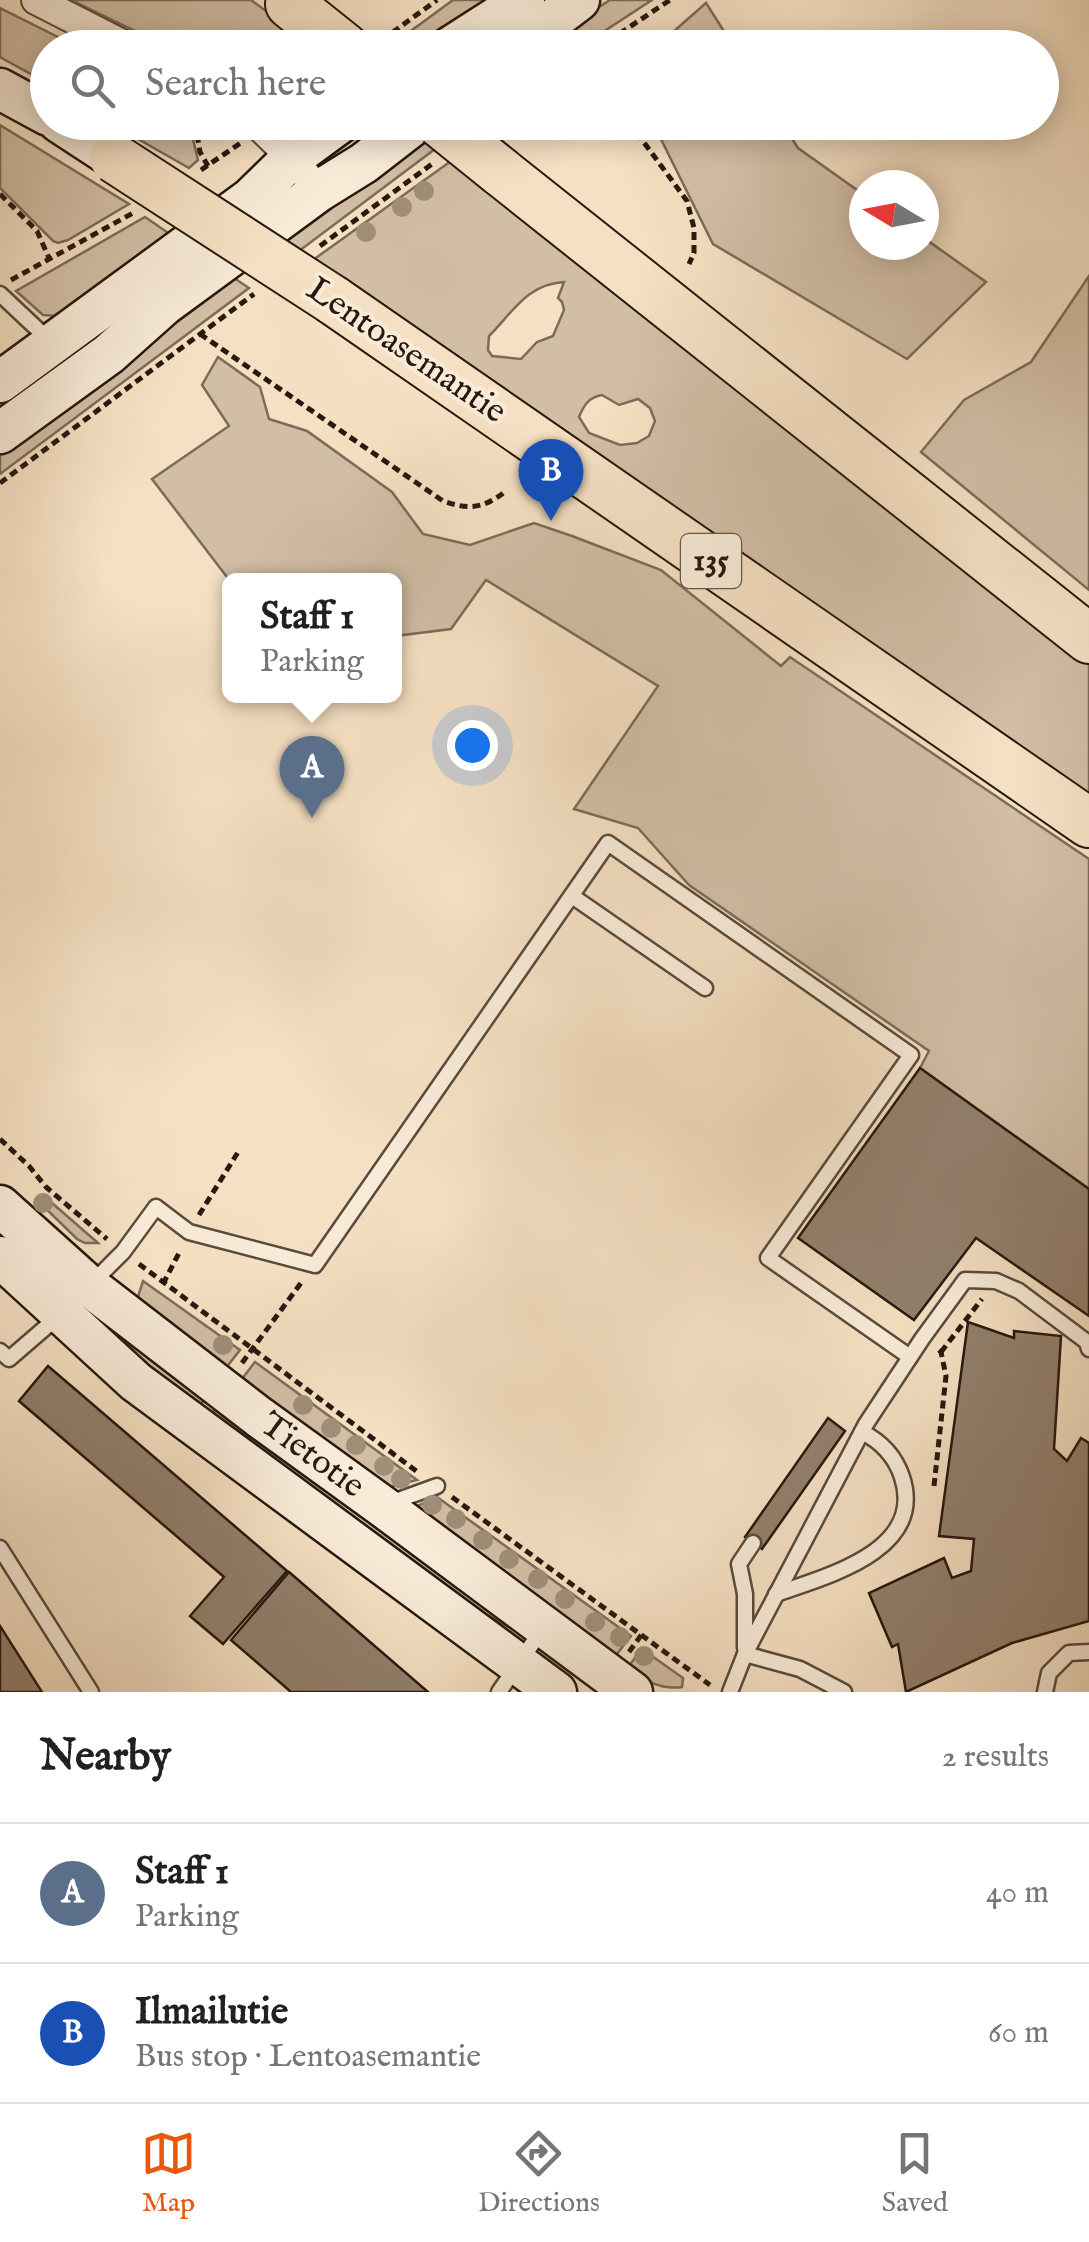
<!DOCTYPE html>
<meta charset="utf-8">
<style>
body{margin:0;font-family:"IM FELL English",serif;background:#f6f6f6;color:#202124}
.compass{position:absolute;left:849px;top:170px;width:90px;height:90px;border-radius:50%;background:#fff;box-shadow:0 5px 25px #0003;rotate:280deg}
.you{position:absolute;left:472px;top:745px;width:35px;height:35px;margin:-25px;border:8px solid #fff;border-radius:50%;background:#1a73e8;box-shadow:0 0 0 15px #1a73e833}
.badge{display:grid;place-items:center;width:65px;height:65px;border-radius:50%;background:#ea580c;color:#fff;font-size:32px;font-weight:700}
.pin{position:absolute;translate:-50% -82px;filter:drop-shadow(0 2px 5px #0008)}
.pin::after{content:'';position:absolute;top:52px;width:35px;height:30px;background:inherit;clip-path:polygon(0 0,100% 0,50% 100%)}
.popup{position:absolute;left:222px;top:573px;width:180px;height:130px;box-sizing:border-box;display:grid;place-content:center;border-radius:15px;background:#fff;filter:drop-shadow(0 2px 8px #0005);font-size:32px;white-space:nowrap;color:#757577}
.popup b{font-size:38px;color:#202124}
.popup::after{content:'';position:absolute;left:50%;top:100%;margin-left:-20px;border:20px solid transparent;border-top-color:#fff}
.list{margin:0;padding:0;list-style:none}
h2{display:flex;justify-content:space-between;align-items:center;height:130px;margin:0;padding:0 40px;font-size:42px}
h2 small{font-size:32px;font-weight:400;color:#757577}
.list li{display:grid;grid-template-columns:65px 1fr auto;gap:30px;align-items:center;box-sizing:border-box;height:140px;padding:0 40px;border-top:2px solid #e0e0e0}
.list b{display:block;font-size:38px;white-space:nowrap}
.list p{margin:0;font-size:32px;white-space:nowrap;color:#757577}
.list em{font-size:32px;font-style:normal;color:#757577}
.icon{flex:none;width:55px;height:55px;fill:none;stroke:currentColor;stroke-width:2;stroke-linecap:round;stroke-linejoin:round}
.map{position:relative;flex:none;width:1089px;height:1692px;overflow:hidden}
.search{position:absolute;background:#fff;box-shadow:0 5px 25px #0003;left:30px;right:30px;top:30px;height:110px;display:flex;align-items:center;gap:25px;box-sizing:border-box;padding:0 35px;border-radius:55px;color:#757577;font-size:38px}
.sheet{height:410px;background:#fff}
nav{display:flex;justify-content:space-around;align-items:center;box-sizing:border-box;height:140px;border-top:2px solid #e0e0e0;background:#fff;font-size:28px;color:#757577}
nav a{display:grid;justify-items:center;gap:5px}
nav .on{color:#ea580c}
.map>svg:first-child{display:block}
</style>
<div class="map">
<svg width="1089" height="1692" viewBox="0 0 1089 1692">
<rect width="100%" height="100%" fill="#f5e0c3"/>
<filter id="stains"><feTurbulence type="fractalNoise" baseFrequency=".002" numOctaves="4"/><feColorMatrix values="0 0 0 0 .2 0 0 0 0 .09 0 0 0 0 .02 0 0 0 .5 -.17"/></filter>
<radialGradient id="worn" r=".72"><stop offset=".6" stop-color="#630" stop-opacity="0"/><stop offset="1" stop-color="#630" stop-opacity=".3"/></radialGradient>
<g fill="#d2bea5" stroke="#7c6b5a" stroke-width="2.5" fill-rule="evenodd">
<polygon points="71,0 251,0 315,47 168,47"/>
<polygon points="453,0 498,0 425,47 389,47"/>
<polygon points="610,0 652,0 580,47 549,48 576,22"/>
<polygon points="706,3 734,47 656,47"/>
<polygon points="0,8 78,47 48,48 47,83 0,57"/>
<polygon points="110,123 189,123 198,160 189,168"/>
<polygon points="653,123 782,123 798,148 864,195 864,245 924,245 924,238 986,282 907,359 713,244"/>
<polygon points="0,125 129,204 68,240 58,243 53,241 0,188"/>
<polygon points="420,138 435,149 299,251 282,240"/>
<path d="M451,161L1089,657V798C831,619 576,434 313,260ZM564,282L558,298L562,302L564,310L553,336L537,342L521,359L492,356L488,350L489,336C513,312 527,284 564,282ZM602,395L619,405L638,399L650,408L655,421L649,436L637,443L620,445L589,433L579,417C584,405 589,397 602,395Z"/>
<polygon points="145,217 177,239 71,317 43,315 16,291"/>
<polygon points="1089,276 1089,590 921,452 964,400 1031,362"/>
<polygon points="234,278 249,288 0,474 0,452"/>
<polygon points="218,357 260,387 269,419 307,431 392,492 423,534 470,545 534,523 572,536 661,570 781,666 790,657 1089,859 1089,1189 920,1068 929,1051 689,885 638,828 574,809 658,686 486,580 451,629 395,636 394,580 230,581 152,479 229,426 202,385"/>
<polygon points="44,1196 98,1243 85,1243 77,1239 39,1202"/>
<polygon points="143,1281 240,1350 222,1373 143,1308 138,1297"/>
<polygon points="122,1335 208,1395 195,1412 125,1345"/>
<polygon points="255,1362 417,1480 386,1488 238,1384"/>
<polygon points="220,1403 507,1612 507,1626 437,1587 206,1421"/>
<polygon points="437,1497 631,1636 613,1659 411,1509"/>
<path d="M642,1649L683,1678L682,1687C659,1690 646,1681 628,1667Z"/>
</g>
<g fill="#92806d" stroke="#271810" stroke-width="2.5">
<polygon points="920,1068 1089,1189 1089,1316 976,1238 914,1320 798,1238"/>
<polygon points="968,1322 1014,1338 1014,1331 1061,1336 1054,1449 1067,1461 1081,1438 1089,1443 1089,1621 1012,1643 906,1692 898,1644 892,1647 869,1593 944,1558 952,1578 971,1571 974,1539 939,1536"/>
<polygon points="48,1366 287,1571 223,1644 190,1616 224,1577 19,1401"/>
<polygon points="828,1418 845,1431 762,1549 745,1537"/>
<polygon points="289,1572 428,1692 291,1692 231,1640"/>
<polygon points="0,1626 42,1692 0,1692"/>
</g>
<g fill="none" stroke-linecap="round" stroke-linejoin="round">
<defs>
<g id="service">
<polyline points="0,294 50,341"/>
<polyline points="572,896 705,988"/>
<polyline points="93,1282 123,1252 156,1207 189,1232 315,1265 608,843 911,1055 768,1258 910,1357"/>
<polyline points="0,1351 9,1359 60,1315"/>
<polyline points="390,1503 437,1486"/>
<polyline points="0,1548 91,1692"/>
<path d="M776,1594C827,1576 926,1551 902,1477C895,1456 882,1442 862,1432"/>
<polyline points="745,1648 745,1594 739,1564 753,1543"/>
<polyline points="745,1654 800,1669 844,1692"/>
<polyline points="499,1692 541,1631"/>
<polyline points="730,1692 745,1654 866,1424 922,1339 965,1280 996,1281 1019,1291 1087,1342 1089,1349"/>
<polyline points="1045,1692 1049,1673 1069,1653 1089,1652"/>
</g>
<g id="minor">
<polyline points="36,0 130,48"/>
<polyline points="255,122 292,158 319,191"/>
</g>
<g id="secondary">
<polyline points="449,48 524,0"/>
<polyline points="516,48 579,0"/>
<polyline points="0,89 48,115"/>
<polyline points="59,122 114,158"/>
<polyline points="0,382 250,199 292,158 341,122"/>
<polyline points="0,433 109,354 164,305 319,191 364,163 417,122"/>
<path id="s1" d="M0,1206L89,1286L259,1417L382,1506L632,1692"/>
<polyline points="0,1257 136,1382 556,1692"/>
</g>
<g id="trunk">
<polyline points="290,4 345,48"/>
<polyline points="501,172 1089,639"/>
<polyline points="333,300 1089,823"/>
</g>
</defs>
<use href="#service" stroke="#5a4a3d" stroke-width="19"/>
<use href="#minor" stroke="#5a4a3d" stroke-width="32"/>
<use href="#secondary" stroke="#271810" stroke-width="45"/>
<use href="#trunk" stroke="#271810" stroke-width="52"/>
<g stroke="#271810" stroke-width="5" stroke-dasharray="8 5" stroke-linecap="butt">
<polyline points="382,40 437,0"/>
<polyline points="598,48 670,0"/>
<polyline points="195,122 200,152 208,166"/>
<polyline points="629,122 687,201 694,228 694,253 689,264"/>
<polyline points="201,170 242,142"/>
<polyline points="0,194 37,231 49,258"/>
<polyline points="320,246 432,164"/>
<polyline points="11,280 133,213"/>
<path d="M200,334L443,501C469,510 483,509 506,491"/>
<polyline points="0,483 254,294"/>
<polyline points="0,1139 29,1166 46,1187 107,1239"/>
<polyline points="199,1215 240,1149"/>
<polyline points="139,1264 419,1473"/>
<polyline points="163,1284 180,1251"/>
<polyline points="941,1352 982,1299"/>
<polyline points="242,1363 301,1283"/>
<polyline points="934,1486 946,1376 941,1352 939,1350"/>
<polyline points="452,1497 710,1685"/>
<polyline points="629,1652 642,1634"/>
</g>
<use href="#service" stroke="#f8ebd8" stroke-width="14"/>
<use href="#minor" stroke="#f8ebd8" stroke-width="28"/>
<use href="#secondary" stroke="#f8ebd8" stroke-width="40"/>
<use href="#trunk" stroke="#f5e0c3" stroke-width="48"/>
<defs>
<g id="trunk-bridge">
<polyline points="439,122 501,172"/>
<polyline points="114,158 333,300"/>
</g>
</defs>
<use href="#trunk-bridge" stroke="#271810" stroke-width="52" stroke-linecap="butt"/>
<use href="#trunk-bridge" stroke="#f5e0c3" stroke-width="48"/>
</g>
<g fill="#a08e79">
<circle cx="424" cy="191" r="10"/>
<circle cx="402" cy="207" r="10"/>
<circle cx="366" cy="232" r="10"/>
<circle cx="43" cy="1203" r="10"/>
<circle cx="223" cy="1345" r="10"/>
<circle cx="303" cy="1405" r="10"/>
<circle cx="331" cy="1428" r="10"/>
<circle cx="356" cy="1445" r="10"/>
<circle cx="384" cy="1466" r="10"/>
<circle cx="401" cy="1479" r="10"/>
<circle cx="432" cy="1505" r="10"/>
<circle cx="456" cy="1519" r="10"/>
<circle cx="483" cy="1540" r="10"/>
<circle cx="509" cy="1559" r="10"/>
<circle cx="538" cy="1579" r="10"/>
<circle cx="565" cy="1599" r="10"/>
<circle cx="595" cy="1622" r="10"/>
<circle cx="620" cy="1637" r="10"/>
<circle cx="644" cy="1656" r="10"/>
</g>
<g text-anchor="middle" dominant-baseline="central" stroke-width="8" stroke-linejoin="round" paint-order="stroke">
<rect fill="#f8ebd8" stroke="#66574c" stroke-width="2.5" x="681" y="534" width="60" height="54" rx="8"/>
<g font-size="32" font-weight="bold" fill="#271810">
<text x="711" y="561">135</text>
</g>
<g font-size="35" fill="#271810" stroke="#f8ebd8">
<text transform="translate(406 351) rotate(34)">Lentoasemantie</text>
<text stroke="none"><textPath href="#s1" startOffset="400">Tietotie</textPath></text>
</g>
</g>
<rect width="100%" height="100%" filter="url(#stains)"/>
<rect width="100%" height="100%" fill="url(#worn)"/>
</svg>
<svg class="compass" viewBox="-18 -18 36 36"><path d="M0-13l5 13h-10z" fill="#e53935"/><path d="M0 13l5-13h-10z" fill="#757577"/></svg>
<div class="you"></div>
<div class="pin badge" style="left:312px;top:818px;background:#5c6f8a">A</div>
<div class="popup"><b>Staff 1</b>Parking</div>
<div class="pin badge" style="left:551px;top:521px;background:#1a4fb4">B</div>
<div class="search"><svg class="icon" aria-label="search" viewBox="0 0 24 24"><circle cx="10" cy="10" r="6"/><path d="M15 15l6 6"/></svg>Search here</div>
</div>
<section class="sheet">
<h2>Nearby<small>2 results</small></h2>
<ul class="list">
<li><span class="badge" style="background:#5c6f8a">A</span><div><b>Staff 1</b><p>Parking</p></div><em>40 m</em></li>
<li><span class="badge" style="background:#1a4fb4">B</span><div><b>Ilmailutie</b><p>Bus stop · Lentoasemantie</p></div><em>60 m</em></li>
</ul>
</section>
<nav>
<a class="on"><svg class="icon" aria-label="map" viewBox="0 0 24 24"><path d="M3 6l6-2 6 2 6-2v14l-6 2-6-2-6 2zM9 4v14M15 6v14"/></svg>Map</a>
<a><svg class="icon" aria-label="directions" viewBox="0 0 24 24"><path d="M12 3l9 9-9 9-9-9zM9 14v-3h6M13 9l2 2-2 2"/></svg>Directions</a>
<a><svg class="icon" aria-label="saved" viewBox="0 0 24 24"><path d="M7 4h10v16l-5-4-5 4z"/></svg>Saved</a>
</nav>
